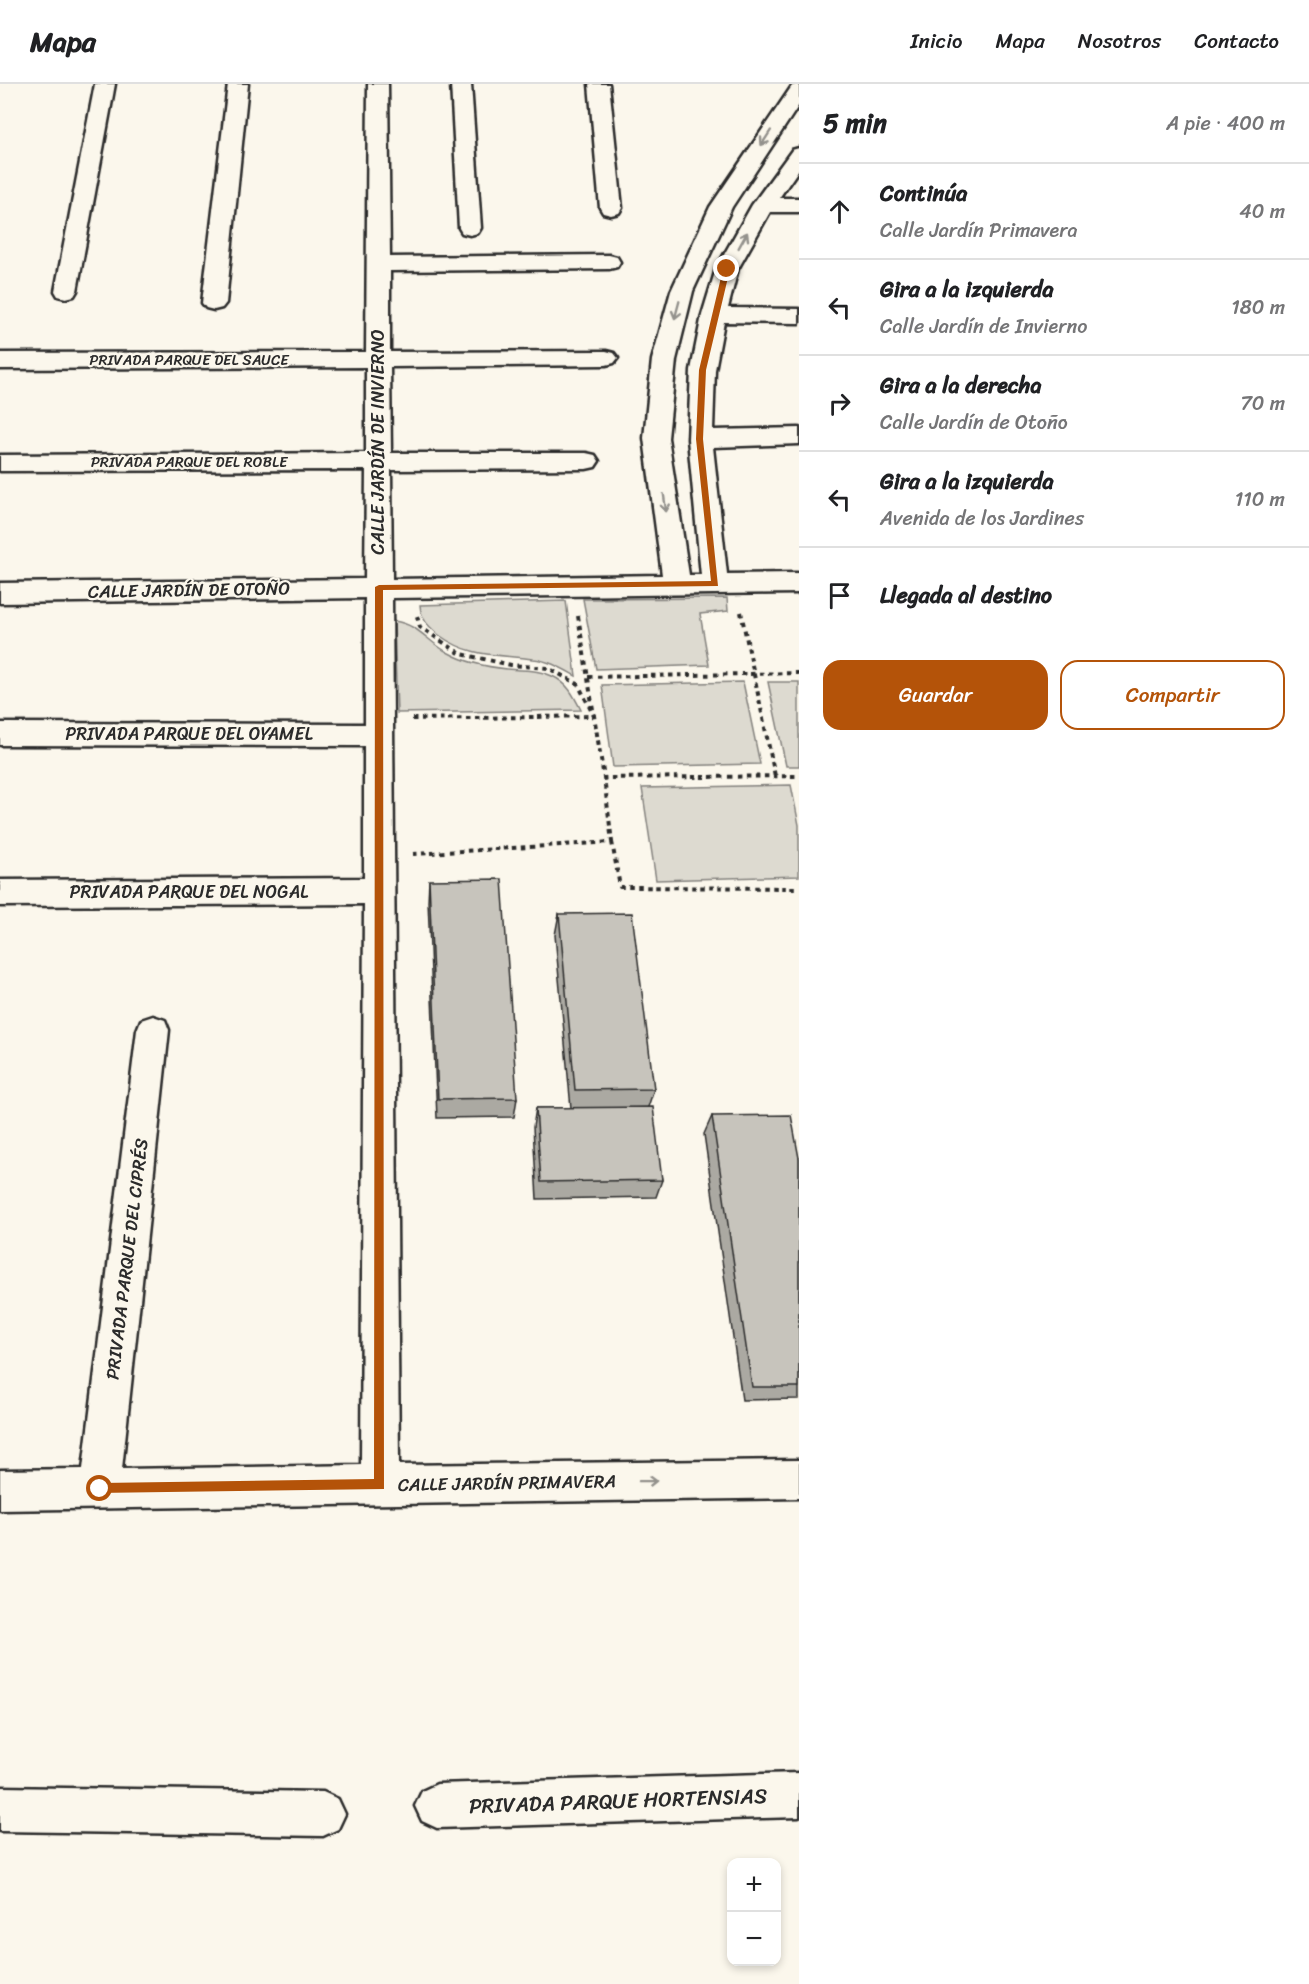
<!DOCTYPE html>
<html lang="es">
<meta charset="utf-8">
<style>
body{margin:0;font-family:Sriracha,sans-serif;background:#f2f2f2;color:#202124}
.controls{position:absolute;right:18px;bottom:18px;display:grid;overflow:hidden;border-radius:12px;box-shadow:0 3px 9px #0003}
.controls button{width:54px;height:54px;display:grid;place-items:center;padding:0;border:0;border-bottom:2px solid #e0e0e0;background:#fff;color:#202124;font:30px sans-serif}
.stop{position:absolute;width:18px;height:18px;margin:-14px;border:4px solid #b45309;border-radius:50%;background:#fff}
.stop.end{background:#b45309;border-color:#fff;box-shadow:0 2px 6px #0008}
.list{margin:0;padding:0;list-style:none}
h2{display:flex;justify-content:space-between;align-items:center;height:78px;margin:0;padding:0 24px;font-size:26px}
h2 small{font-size:20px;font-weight:400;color:#757577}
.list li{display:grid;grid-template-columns:39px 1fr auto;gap:18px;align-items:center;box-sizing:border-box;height:96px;padding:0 24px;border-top:2px solid #e0e0e0}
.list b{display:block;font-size:22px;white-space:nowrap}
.list p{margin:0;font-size:20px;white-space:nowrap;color:#757577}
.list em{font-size:20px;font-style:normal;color:#757577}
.actions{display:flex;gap:12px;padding:18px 24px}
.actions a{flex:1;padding:14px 0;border:2px solid #b45309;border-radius:18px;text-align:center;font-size:21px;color:#b45309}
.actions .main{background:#b45309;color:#fff}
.icon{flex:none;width:33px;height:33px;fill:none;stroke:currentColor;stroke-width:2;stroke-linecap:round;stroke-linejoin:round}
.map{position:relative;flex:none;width:799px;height:1900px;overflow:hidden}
header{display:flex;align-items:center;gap:36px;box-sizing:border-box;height:84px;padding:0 30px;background:#fff;border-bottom:2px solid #e0e0e0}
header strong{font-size:28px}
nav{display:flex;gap:33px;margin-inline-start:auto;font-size:21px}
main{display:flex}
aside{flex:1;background:#fff}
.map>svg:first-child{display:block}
</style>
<header>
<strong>Mapa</strong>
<nav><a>Inicio</a><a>Mapa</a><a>Nosotros</a><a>Contacto</a></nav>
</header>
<main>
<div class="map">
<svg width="799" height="1900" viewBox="0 0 799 1900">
<rect width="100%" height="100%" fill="#fbf7ec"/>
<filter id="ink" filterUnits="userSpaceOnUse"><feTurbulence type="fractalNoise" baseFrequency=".0167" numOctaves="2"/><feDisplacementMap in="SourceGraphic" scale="12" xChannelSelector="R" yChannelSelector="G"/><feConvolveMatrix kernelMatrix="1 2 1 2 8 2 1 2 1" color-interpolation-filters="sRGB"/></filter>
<g filter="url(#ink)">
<g fill="#dddad0" stroke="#84827e" stroke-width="1.5">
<polygon points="727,514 728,527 700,530 709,581 596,585 583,515"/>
<path d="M566,517L576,592C563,585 548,576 533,575C496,570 471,574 439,551C428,542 421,535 420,521Z"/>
<path d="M394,537C420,541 427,558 449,569C465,578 488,583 507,585C522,587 538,585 552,592C568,599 574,612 581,626L397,629Z"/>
<polygon points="743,598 760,680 613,683 602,601"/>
<polygon points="768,598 799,598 799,682 786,682"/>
<polygon points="791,701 799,741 799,792 656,796 642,704"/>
</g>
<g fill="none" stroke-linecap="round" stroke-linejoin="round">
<defs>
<g id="street">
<polygon points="95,0 115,0 77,207 74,212 66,214 58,212 55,207"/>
<polygon points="228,0 248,0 226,219 222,224 214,226 206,224 202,219"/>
<polygon points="368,0 388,0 390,173 609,171 617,173 620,178 617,183 609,185 390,187 390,268 606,267 614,269 618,274 614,279 606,281 390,283 391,369 586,369 595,371 599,377 595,383 586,385 391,386 392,495 662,491 644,354 652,276 671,207 710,123 792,2 799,0 799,21 732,123 693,207 676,276 668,354 689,491 701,491 688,355 691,286 702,231 716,185 752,121 792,66 799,64 799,85 779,114 799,114 799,128 770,128 738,185 728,224 799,225 799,239 724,238 715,286 713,346 799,344 799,360 713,363 727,490 799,489 799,509 392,514 399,1381 799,1376 799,1414 0,1426 0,1386 83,1385 137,946 141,936 153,932 165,936 169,946 122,1385 361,1381 364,820 0,822 0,796 364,794 364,662 0,661 0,639 365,640 365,514 0,519 0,499 365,495 366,386 0,387 0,371 366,369 366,283 0,285 0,269 366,268"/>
<polygon points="451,0 471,0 481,144 478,149 470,151 462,149 459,144"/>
<polygon points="589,0 609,0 622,124 619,129 611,131 603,129 600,124"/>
<polygon points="799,1689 799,1733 437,1744 422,1737 415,1722 422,1707 437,1700"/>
<polygon points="0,1703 323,1708 338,1715 345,1730 338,1745 323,1752 0,1747"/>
</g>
</defs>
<use href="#street" stroke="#2b2b2b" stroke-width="5"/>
<g stroke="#2b2b2b" stroke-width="4" stroke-dasharray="4.5 4.5" stroke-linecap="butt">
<polyline points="741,528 775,692"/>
<polyline points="578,532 604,694 799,692"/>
<polyline points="588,593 799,589"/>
<polyline points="412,635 594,632 578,600 548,584 511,581 461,570 420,543 417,532"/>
<polyline points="612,758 620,803 799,804"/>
<polyline points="413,770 612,758 604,694"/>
</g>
<use href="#street" fill="#fbf7ec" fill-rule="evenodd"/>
</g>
<g fill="#aba9a2" stroke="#2b2b2b" stroke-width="1.5">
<polygon points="429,796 517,1014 514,1033 437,1034 428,817"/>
<polygon points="559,830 654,1005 648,1023 662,1096 656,1113 537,1115 533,1043 536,1024 571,1024 555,851"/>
<polygon points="712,1032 799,1074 799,1315 742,1316 704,1050"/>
</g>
<g fill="#c7c4bc" stroke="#2b2b2b" stroke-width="1.5">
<polygon points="502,795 517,1014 438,1015 429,796"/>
<polygon points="632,829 654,1005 575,1006 559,830"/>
<polygon points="653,1023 662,1096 541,1098 536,1024"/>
<polygon points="791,1031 799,1074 799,1303 752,1303 712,1032"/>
</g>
<defs><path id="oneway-shaft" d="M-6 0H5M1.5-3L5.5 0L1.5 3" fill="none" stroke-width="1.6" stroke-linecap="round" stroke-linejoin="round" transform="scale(1.5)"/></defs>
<g stroke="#93918c">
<use href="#oneway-shaft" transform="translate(766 54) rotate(123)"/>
<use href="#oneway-shaft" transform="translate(743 156) rotate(-61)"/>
<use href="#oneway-shaft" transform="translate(677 226) rotate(105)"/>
<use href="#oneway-shaft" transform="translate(665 419) rotate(82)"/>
<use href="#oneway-shaft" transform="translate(648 1397) rotate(-1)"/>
</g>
</g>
<polygon fill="#b45309" points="727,183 730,185 706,286 703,355 718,502 383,506 384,1405 96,1409 95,1405 100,1399 374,1395 375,503 379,501 711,497 696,355 699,286 723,185"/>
<g text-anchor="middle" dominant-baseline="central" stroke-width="4.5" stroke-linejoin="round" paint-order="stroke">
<g font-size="15" fill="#2b2b2b" stroke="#fbf7ec">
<text x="189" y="276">PRIVADA PARQUE DEL SAUCE</text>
<text x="189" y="378">PRIVADA PARQUE DEL ROBLE</text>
</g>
<g font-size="18" fill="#2b2b2b" stroke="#fbf7ec">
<text transform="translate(378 358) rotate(-90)">CALLE JARDÍN DE INVIERNO</text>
<text transform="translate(189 506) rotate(-1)">CALLE JARDÍN DE OTOÑO</text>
<text x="189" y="650">PRIVADA PARQUE DEL OYAMEL</text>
<text x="189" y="808">PRIVADA PARQUE DEL NOGAL</text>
<text transform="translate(127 1175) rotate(-83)">PRIVADA PARQUE DEL CIPRÉS</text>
<text transform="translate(507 1399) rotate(-1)">CALLE JARDÍN PRIMAVERA</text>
</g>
<g font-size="21" fill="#2b2b2b" stroke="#fbf7ec">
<text transform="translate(618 1717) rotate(-2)">PRIVADA PARQUE HORTENSIAS</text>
</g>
</g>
</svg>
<div class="controls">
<button>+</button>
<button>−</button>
</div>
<div class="stop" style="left:100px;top:1405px"></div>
<div class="stop end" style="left:727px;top:185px"></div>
</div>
<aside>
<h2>5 min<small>A pie · 400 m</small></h2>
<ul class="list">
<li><svg class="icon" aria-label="ahead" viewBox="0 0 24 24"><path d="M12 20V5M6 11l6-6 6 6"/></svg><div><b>Continúa</b><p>Calle Jardín Primavera</p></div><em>40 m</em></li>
<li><svg class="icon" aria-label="left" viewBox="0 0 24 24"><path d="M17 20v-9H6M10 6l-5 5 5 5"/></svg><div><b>Gira a la izquierda</b><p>Calle Jardín de Invierno</p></div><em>180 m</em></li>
<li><svg class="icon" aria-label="right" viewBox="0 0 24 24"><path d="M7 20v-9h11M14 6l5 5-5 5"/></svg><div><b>Gira a la derecha</b><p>Calle Jardín de Otoño</p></div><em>70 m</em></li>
<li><svg class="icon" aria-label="left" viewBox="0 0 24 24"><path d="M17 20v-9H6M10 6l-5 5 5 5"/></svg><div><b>Gira a la izquierda</b><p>Avenida de los Jardines</p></div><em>110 m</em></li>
<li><svg class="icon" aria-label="arrive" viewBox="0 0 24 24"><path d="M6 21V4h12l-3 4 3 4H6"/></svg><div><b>Llegada al destino</b></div></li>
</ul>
<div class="actions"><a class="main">Guardar</a><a>Compartir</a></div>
</aside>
</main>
